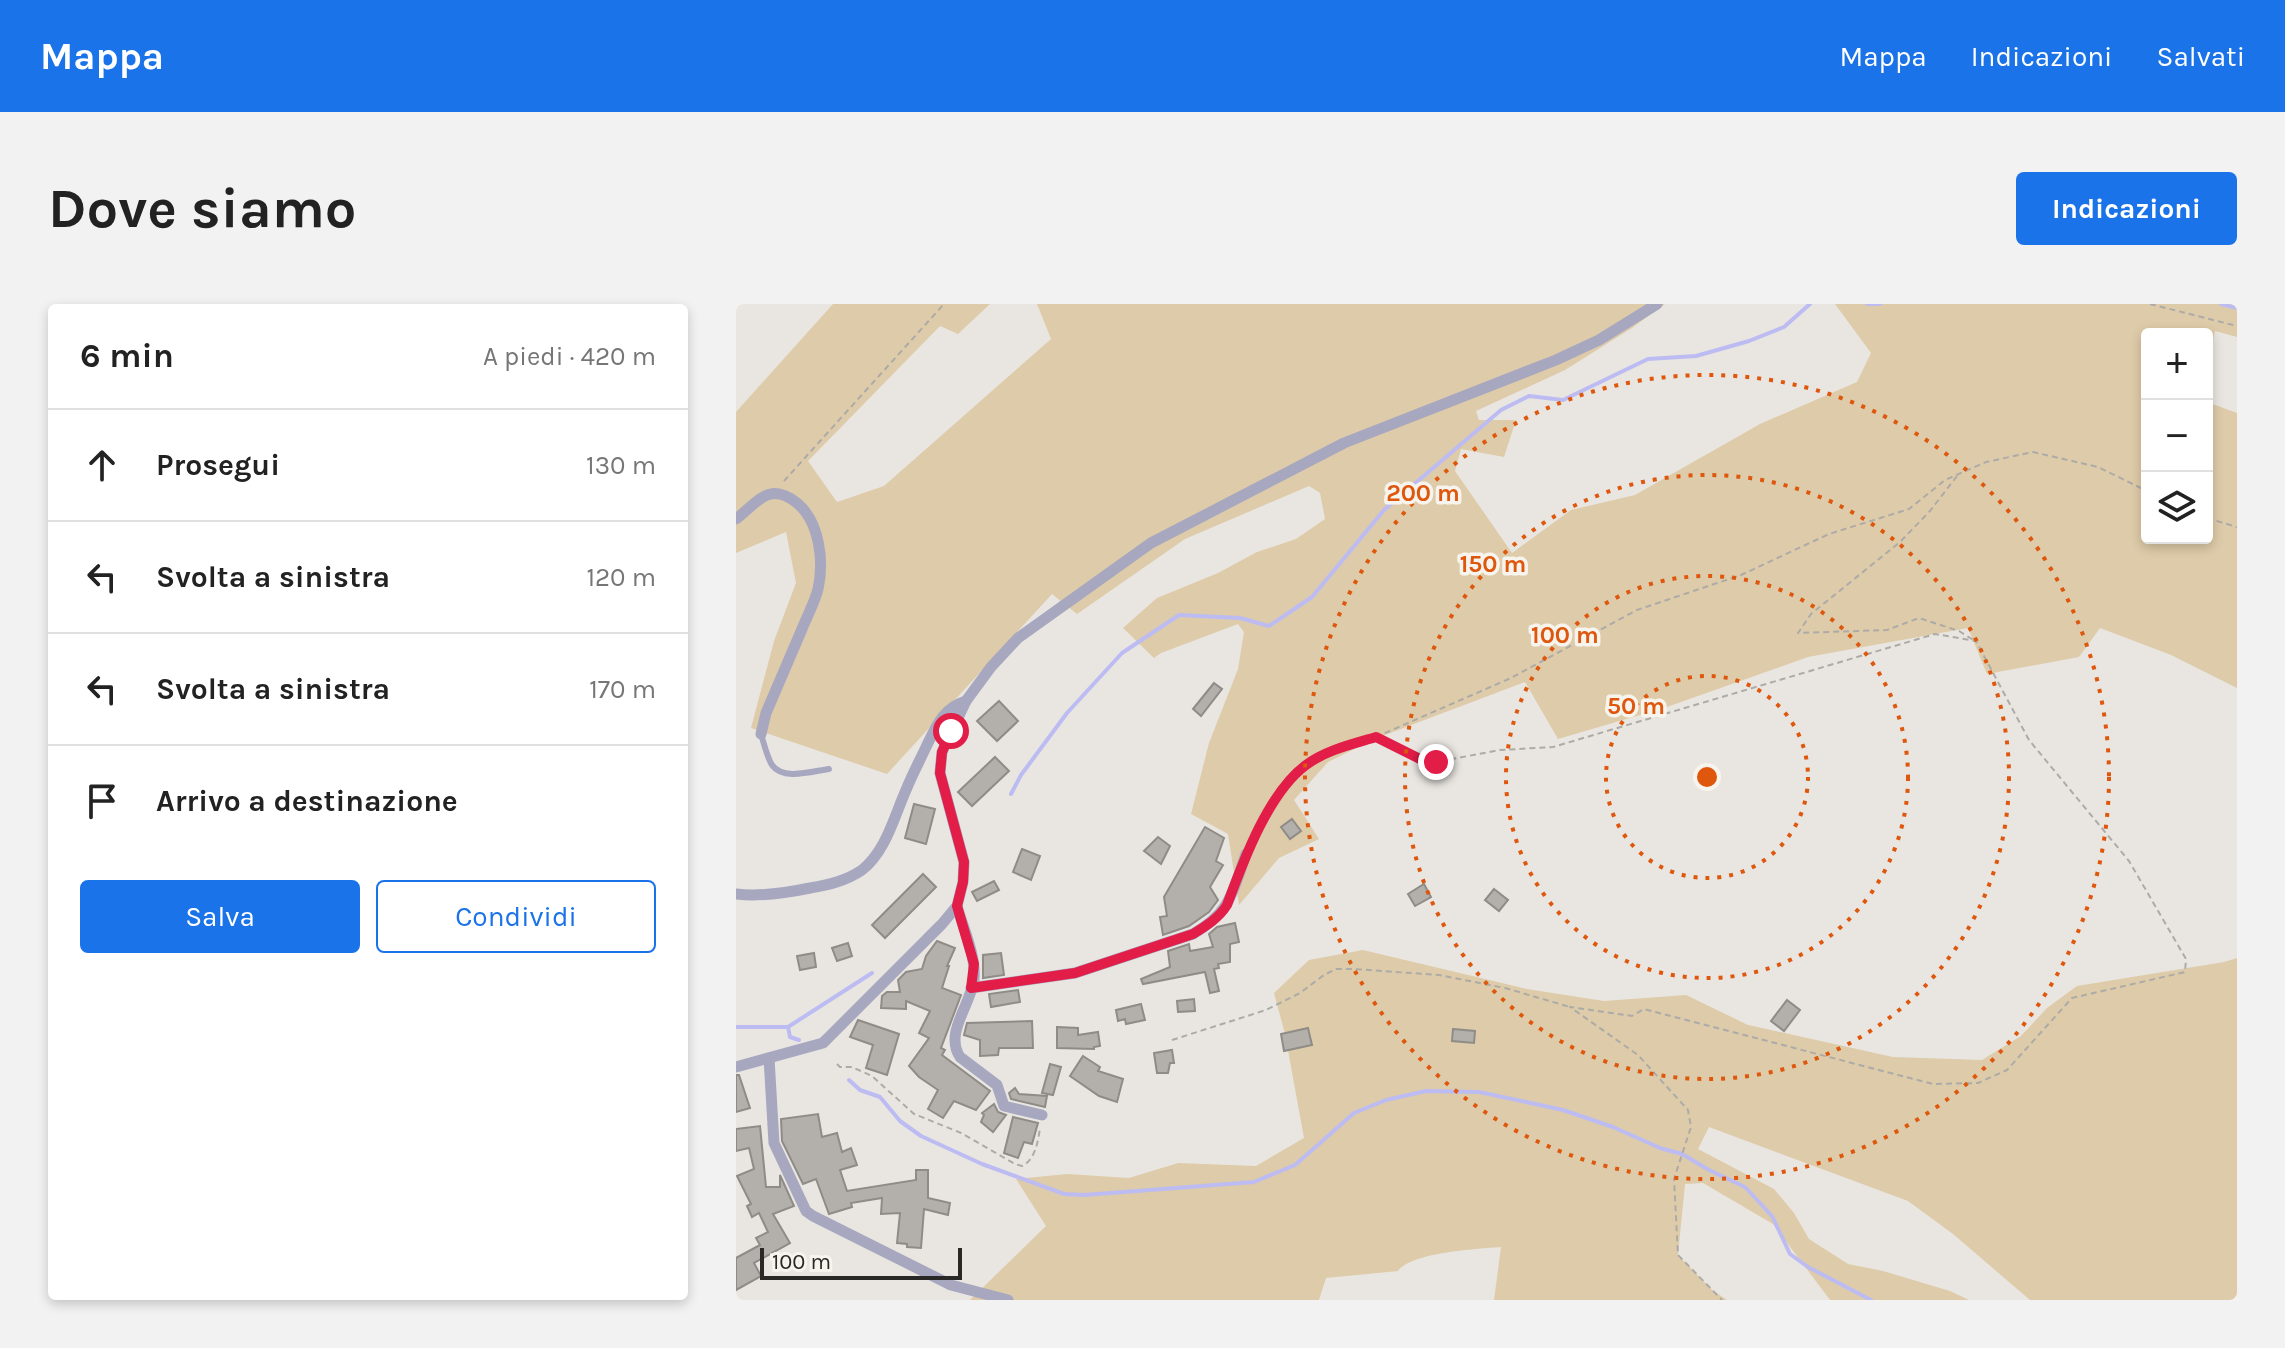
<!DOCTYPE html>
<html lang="it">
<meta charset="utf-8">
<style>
body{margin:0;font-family:Karla,sans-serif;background:#f2f2f2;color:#222}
.controls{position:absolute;right:24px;top:24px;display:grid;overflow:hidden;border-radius:8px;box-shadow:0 4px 12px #0003}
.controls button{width:72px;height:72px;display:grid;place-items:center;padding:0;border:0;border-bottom:2px solid #e0e0e0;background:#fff;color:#222;font:40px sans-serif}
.scale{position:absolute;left:24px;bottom:20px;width:202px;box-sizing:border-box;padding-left:8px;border:4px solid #292826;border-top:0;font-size:22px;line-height:28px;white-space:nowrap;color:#292826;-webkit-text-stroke:6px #f7f4ee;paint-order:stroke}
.stop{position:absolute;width:24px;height:24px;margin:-18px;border:6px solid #e11d48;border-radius:50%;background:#fff}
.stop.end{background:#e11d48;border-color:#fff;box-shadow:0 2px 8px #0008}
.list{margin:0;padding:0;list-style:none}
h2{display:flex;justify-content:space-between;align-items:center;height:104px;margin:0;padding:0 32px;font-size:34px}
h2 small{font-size:26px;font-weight:400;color:#767676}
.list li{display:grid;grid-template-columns:52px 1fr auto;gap:24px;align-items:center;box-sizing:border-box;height:112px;padding:0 32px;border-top:2px solid #e0e0e0}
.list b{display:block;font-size:30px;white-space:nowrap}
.list em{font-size:26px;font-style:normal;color:#767676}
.actions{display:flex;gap:16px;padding:24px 32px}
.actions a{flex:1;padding:18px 0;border:2px solid #1a73e8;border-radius:8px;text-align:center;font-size:28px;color:#1a73e8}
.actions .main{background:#1a73e8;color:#fff}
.icon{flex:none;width:44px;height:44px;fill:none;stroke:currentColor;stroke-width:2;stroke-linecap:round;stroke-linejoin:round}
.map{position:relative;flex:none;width:1501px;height:996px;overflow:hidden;border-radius:8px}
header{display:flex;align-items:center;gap:48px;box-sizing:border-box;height:112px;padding:0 40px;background:#1a73e8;color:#fff}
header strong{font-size:38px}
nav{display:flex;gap:44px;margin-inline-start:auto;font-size:28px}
.intro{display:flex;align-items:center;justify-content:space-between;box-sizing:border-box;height:192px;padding:0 48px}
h1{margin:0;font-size:56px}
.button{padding:20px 36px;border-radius:8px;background:#1a73e8;color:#fff;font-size:28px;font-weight:700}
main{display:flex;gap:48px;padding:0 48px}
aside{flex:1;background:#fff;border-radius:8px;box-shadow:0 4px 12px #0003}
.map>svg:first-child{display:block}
</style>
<header>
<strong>Mappa</strong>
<nav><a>Mappa</a><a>Indicazioni</a><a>Salvati</a></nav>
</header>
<div class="intro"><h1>Dove siamo</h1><a class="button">Indicazioni</a></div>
<main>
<aside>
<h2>6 min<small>A piedi · 420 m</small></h2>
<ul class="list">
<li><svg class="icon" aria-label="ahead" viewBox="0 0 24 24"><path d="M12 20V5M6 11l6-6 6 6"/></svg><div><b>Prosegui</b></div><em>130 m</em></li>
<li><svg class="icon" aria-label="left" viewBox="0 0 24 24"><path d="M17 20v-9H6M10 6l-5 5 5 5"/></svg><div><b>Svolta a sinistra</b></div><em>120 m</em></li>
<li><svg class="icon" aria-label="left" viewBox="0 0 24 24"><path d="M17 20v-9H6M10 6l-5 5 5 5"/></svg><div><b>Svolta a sinistra</b></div><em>170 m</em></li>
<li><svg class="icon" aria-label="arrive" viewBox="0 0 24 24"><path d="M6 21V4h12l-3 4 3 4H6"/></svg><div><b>Arrivo a destinazione</b></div></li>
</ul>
<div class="actions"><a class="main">Salva</a><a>Condividi</a></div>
</aside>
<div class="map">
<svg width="1501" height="996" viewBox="0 0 1501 996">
<rect width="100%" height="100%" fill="#e9e6e1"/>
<g fill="#decba9">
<polygon points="97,0 254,0 222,30 204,22 72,157 101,198 148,182 315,35 301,0 929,0 896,24 829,66 740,107 743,116 780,116 768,153 725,145 719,167 776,249 835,206 899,191 1024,120 1121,78 1135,49 1099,0 1501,0 1501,33 1479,27 1471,64 1471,30 1411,30 1411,234 1471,234 1471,98 1501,109 1501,384 1435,351 1364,324 1343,353 1251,370 1232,324 1072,353 928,404 822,435 789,378 641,434 592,458 558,496 583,535 543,554 503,601 492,530 455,510 473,439 502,365 508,328 502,320 425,349 418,354 387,324 421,294 482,269 521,248 560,235 589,215 584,189 573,182 449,235 341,310 316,290 151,470 15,424 38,337 60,279 50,228 0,249 0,108"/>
<path d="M627,646L791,685L868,697L950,691L1012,721L1157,753L1246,756L1285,732L1311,704L1341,682L1488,658L1501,654V996H1294L1217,930L1172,897L973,823L962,845L1038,885L1058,909L1073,935L1112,960L1147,967L1214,987L1233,996H1094L1037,920L967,879L949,880L942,951L975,985L991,996H758L765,943C741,945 676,948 662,967L590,974L583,996H234L310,922L280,875L331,870L393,874L442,859L520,862L568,834L549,730L538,689L573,656Z"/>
</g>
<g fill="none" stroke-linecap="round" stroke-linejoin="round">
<g stroke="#bcbcf3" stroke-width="4">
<polyline points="1131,0 1144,0"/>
<polyline points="1485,0 1501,4"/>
<polyline points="275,490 285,471 331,409 386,349 443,311 504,314 533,322 576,293 648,206 765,106 793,92 827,96 912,55 960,52 1013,37 1048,23 1074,0"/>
<polyline points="0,723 52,723 136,669"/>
<polyline points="52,723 54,733 63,736"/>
<polyline points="113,776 124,786 144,793 164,817 185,832 246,860 328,890 348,891 518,878 559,861 618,809 650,796 690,787 743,788 827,806 877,823 924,844 946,850 973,866 1009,883 1036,912 1054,950 1072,963 1135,996"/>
</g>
</g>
<g fill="#b3b0ab" stroke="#8f8c88" stroke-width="2">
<polygon points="478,379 486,385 465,412 457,405"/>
<polygon points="263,397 282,417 261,437 241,417"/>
<polygon points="259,453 273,467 236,502 222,488"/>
<polygon points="178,500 199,505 190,540 169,534"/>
<polygon points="556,515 565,527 554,535 545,523"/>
<polygon points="469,523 488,534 480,557 487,561 474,583 482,596 473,608 453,622 427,631 424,613 431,612 428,593"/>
<polygon points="422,533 434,542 425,560 408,547"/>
<polygon points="286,545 304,552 295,576 277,568"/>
<polygon points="187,570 200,583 149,634 136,621"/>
<polygon points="258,577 263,586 241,597 236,588"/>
<polygon points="688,580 695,593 679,602 672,590"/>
<polygon points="758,585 772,596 763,607 749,596"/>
<polygon points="499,619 503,638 494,640 494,658 482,660 483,664 478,665 483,687 474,689 469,668 407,680 405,675 434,663 432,647 453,640 454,647 477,643 473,630 481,623"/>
<polygon points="201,637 219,644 211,662 213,662 206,684 225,691 205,744 209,746 206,751 254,787 240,806 218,797 207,814 192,805 202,786 183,773 173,762 193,734 183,729 194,707 170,697 170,705 145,704 146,692 151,688 164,688 162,676 170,668 186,665 190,652"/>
<polygon points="112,639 116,652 101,657 96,644"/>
<polygon points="78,649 80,663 64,666 61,652"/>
<polygon points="265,649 268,671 247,674 247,651"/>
<polygon points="282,686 284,698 255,703 253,690"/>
<polygon points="458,695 459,707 442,708 441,697"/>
<polygon points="1051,696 1064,706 1048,727 1035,717"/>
<polygon points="405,700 409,716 390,720 389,715 382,717 380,706"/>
<polygon points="122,716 163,730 151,771 130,764 137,741 114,733"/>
<polygon points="296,717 297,744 263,744 262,751 244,752 244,736 228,731 231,719"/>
<polygon points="321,723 342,724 342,731 362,728 364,742 358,743 358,745 321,744"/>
<polygon points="572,724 576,741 548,747 545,730"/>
<polygon points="717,725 739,727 738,739 716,737"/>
<polygon points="436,746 438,759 434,759 432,769 421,769 418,749"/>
<polygon points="347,752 364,763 362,767 387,775 381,798 363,792 334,772"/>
<polygon points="314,760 325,763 317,791 306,789"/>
<polygon points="0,771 3,771 14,804 0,808"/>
<polygon points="279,784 283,790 311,792 309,803 275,795 273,789"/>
<polygon points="258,800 262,808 270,811 257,828 245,818 248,811 246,809"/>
<polygon points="82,810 86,833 101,829 106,848 115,844 121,861 104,866 111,887 180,876 180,866 192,866 192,894 214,899 212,911 188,905 185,944 171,943 171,940 161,939 164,909 145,910 146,894 115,899 116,903 93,910 80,875 67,880 46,837 45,815"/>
<polygon points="277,813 302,819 296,840 288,838 282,854 268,849"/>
<polygon points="24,822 30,883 44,883 44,871 58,902 37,910 54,939 18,959 25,972 0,986 0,954 24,941 20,934 32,928 23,909 16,913 11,902 15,900 1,872 18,865 13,844 0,847 0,825"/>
</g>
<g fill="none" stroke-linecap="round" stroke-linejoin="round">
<g stroke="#adaba7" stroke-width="2" stroke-dasharray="6 4" stroke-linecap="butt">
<polyline points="1414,0 1501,22"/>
<polyline points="1221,172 1194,207 1164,238 1075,310 1062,329 1151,326 1183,314 1223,327 1239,337"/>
<polyline points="48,177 208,0"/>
<polyline points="1471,214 1501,223"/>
<polyline points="640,433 684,455 700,458 764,446 817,443 1199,330 1240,337 1293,436 1393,557 1450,655 1449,668 1336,694 1271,766 1242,779 1197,780 908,705 896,712 834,703 902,751 952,806 955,823 938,875 942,951 986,996"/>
<polyline points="516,538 545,487 570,461 598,446 640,433 775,374 901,306 1005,271 1093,230 1173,205 1209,176 1250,158 1297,148 1362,163 1411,187"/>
<polyline points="436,736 530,706 564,689 588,671 600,665 618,665 703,671 769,684 834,703"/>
<path d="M101,760L104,763H116L136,772L178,810L225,829L279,860L286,862C299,856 302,838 304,824"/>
</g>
<path stroke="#a7a7c0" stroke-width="6" d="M25,430C28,440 31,453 36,461C47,477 77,467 93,465"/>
<g stroke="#a7a7c0" stroke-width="11">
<path d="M0,215C22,198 33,177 61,199C84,218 88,258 82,285C79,298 71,312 66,325C54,353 42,381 30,409L25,430"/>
<path d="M0,590C24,593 50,589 74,584C92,581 110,577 126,566C150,547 158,513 170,486C176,471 184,456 191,441C200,422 208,403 230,397"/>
<path d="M221,602C227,624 240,651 238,675C235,701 208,729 224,753L261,781L268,802L306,811"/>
<path d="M235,684L339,669L457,630C495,608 496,589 510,550"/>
<polyline points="33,754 38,839 70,907 77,912 215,981 272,996"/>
<polyline points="0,763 87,739 206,620 221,602 227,578 228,558 204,469 206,448 230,397 255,363 282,334 415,239 608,139 820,56 863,36 921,0"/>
</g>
</g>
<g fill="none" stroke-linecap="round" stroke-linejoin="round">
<path stroke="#e11d48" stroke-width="10" d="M215,427L206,448L204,469L228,558L227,578L221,602L238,660L235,684L339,669L457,630C470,622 483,614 491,601C507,558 532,489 570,461C590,446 617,440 640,433L684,455L700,458"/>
</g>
<g fill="none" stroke="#de570d" stroke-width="4" stroke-dasharray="4 8">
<circle cx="971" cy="473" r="101"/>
<circle cx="971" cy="473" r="201"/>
<circle cx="971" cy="473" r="302"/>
<circle cx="971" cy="473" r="402"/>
</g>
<circle cx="971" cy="473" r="12" fill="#de570d" stroke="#f7f4ee" stroke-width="4"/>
<g font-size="24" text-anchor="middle" font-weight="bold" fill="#de570d" stroke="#f7f4ee" stroke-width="7" stroke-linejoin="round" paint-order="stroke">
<text x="687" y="197">200 m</text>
<text x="757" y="268">150 m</text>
<text x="829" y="339">100 m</text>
<text x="900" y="410">50 m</text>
</g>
</svg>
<div class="controls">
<button>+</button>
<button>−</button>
<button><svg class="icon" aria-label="layers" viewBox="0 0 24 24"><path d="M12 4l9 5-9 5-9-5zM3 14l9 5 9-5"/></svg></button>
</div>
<div class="scale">100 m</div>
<div class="stop" style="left:215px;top:427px"></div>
<div class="stop end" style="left:700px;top:458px"></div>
</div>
</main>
